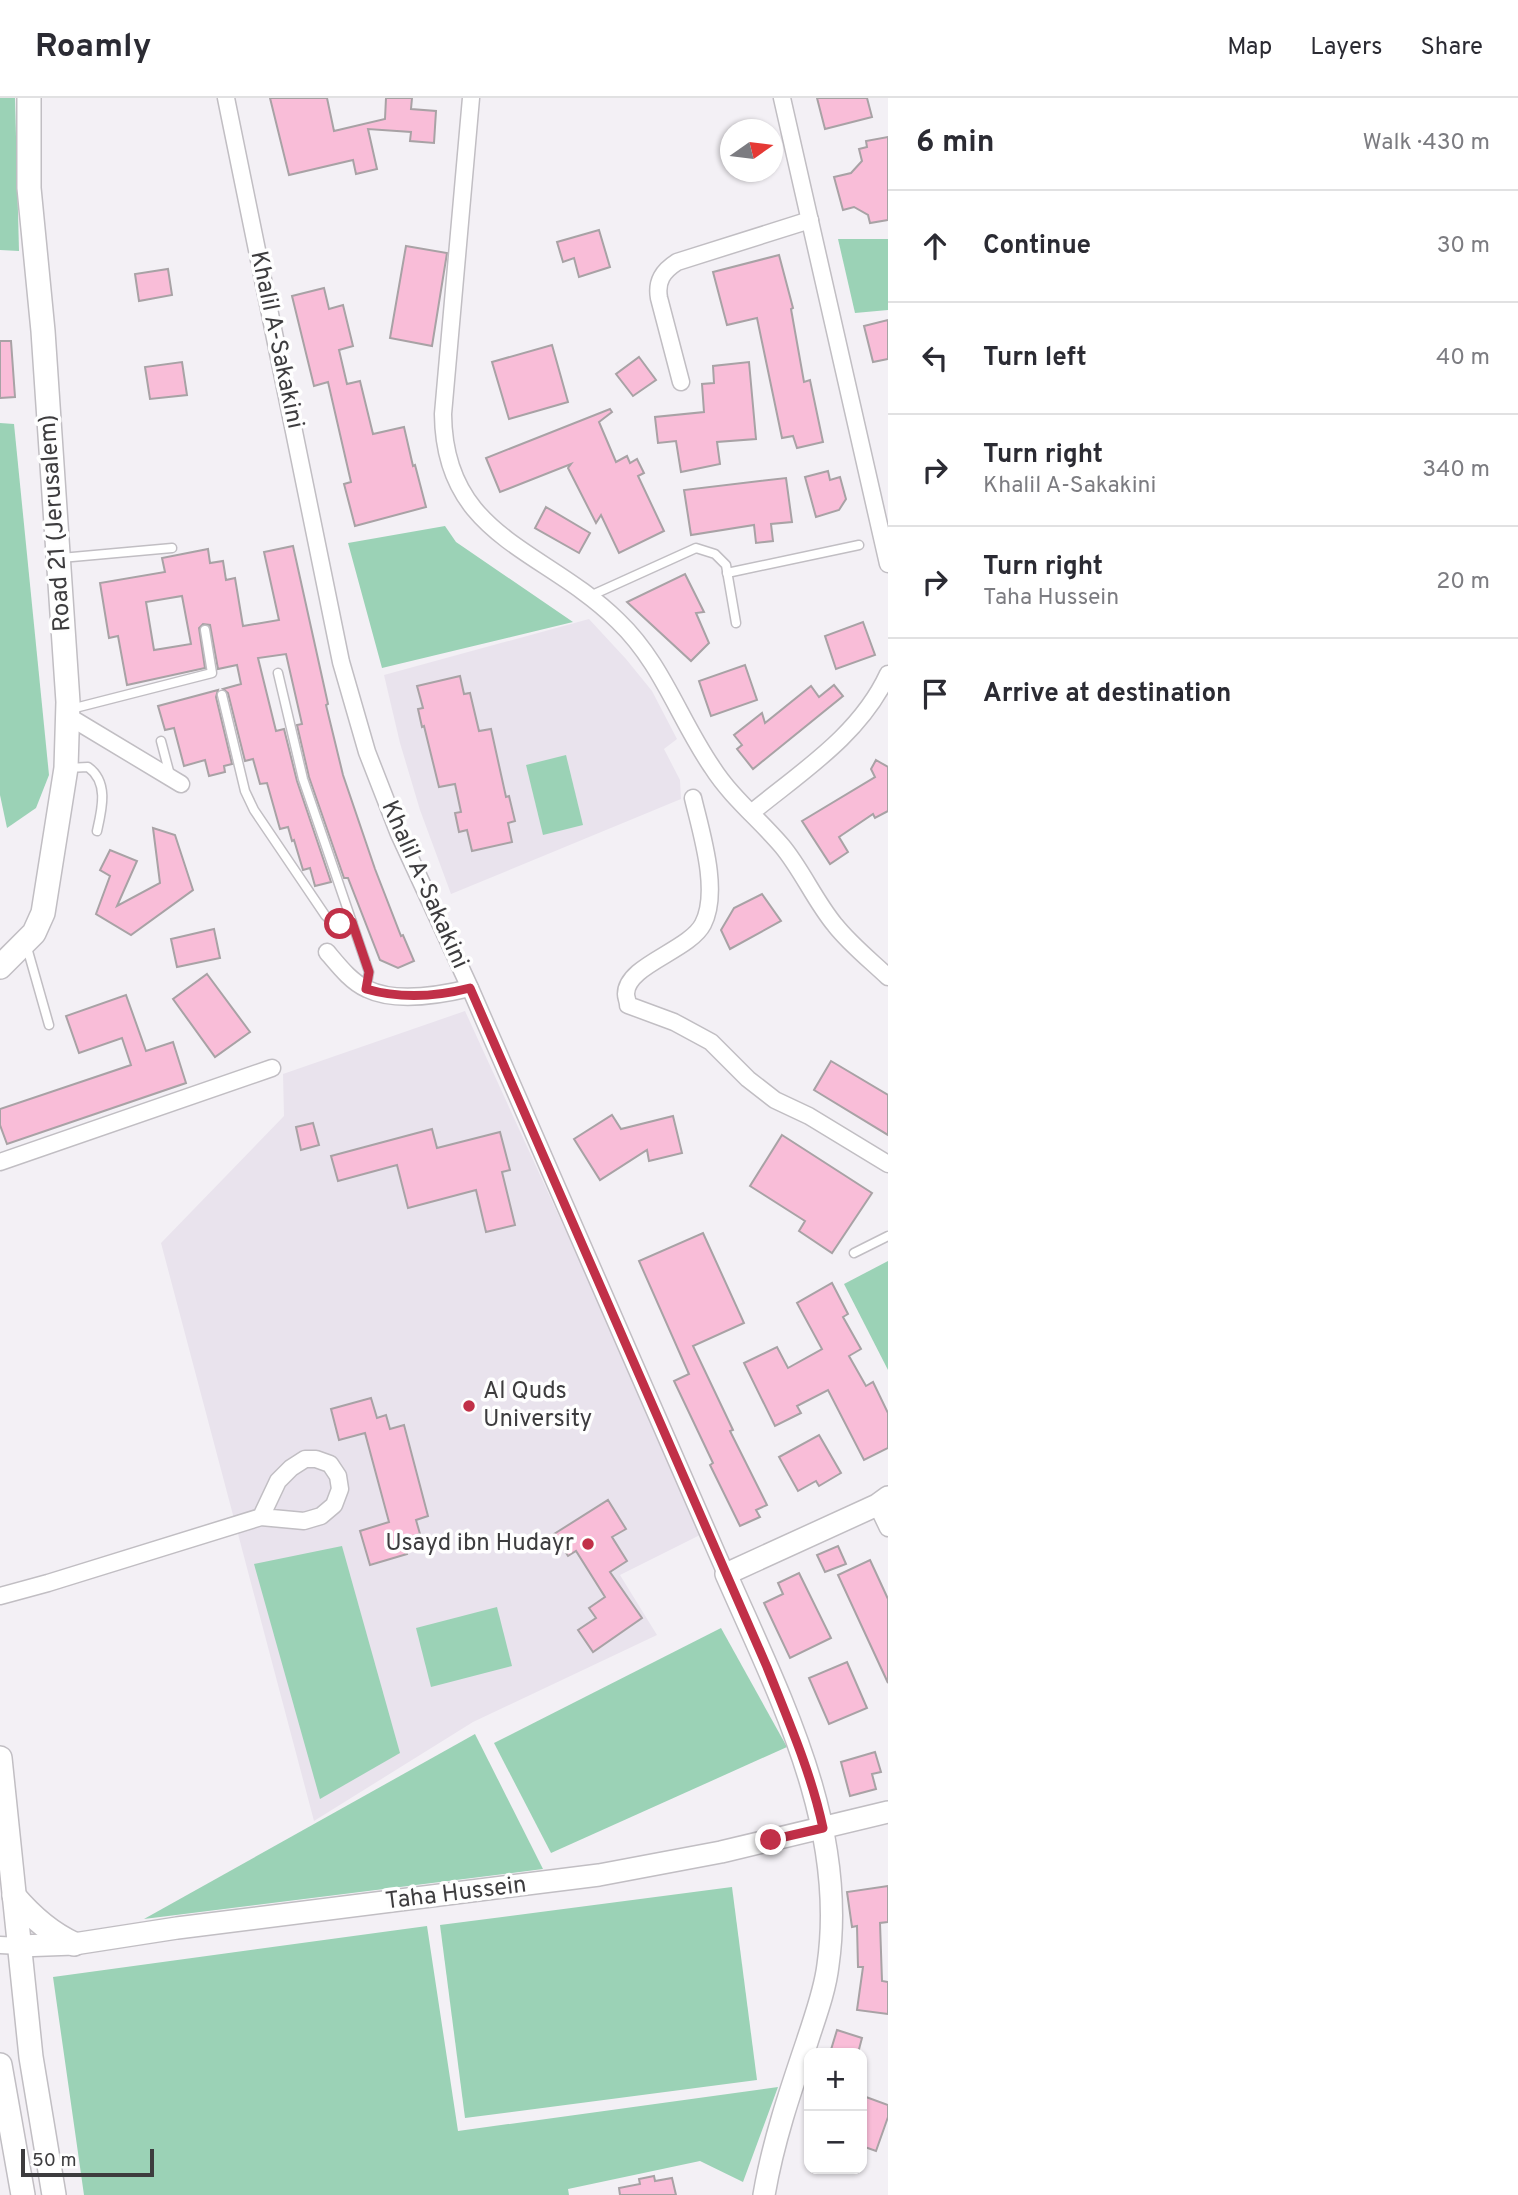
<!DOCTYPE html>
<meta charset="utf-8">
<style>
body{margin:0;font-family:Overpass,sans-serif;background:#f2f2f3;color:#2b2b33}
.controls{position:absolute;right:21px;bottom:21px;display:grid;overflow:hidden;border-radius:14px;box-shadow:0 2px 5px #0004}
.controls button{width:63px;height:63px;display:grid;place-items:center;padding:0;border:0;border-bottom:2px solid #e1e1e2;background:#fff;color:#2b2b33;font:35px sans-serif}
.compass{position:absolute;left:720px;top:21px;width:63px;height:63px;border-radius:50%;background:#fff;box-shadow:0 2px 5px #0004;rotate:76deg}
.scale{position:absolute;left:21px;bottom:18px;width:133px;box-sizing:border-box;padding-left:7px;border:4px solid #3d3c3e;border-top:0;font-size:19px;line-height:24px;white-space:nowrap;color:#3d3c3e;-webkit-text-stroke:5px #fefefe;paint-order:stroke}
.stop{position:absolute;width:21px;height:21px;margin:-16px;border:5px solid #c13048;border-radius:50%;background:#fff}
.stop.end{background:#c13048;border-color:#fff;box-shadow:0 2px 7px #0008}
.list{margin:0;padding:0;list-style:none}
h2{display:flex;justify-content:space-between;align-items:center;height:91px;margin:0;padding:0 28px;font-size:30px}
h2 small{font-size:23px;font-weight:400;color:#7c7c81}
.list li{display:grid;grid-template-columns:46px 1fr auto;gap:21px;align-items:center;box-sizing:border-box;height:112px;padding:0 28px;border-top:2px solid #e1e1e2}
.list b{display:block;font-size:26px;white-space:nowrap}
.list p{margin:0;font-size:23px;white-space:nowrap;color:#7c7c81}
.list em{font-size:23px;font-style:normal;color:#7c7c81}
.icon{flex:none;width:38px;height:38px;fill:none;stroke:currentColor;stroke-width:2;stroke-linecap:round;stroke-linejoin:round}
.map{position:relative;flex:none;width:888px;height:2097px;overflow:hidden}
header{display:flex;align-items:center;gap:42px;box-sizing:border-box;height:98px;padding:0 35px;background:#fff;border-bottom:2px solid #e1e1e2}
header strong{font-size:33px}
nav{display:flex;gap:38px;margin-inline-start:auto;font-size:24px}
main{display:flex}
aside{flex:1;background:#fff}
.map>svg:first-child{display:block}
</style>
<header>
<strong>Roamly</strong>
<nav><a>Map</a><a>Layers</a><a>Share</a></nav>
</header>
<main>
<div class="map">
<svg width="888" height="2097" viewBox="0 0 888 2097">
<rect width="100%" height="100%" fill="#f3f0f5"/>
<g fill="#e9e3ed">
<polygon points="589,521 626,561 652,593 677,641 664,651 680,682 681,701 451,796 420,712 400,645 384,577"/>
<polygon points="465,913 704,1435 620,1477 657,1537 473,1624 314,1723 161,1145 284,1018 283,976"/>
</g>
<g fill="#9bd2b6">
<polygon points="0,0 15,0 19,153 0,152"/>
<polygon points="838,141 888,141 888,212 855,215"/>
<polygon points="0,325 14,326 49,677 36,710 7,730 0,697"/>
<polygon points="445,428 456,444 573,524 382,570 348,445"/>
<polygon points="566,657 583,727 543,737 526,667"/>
<polygon points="888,1163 888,1272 844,1186"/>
<polygon points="342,1448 400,1655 320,1701 254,1466"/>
<polygon points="497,1509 512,1568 431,1589 416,1530"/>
<polygon points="721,1530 787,1649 551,1755 494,1645"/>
<polygon points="475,1636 543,1771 144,1821"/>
<polygon points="732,1789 757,1982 465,2020 440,1827"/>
<polygon points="427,1828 458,2033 778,1989 743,2084 700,2063 568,2091 569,2097 84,2097 53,1879"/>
</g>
<g fill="#f9bdd8" stroke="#a8a2a5" stroke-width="2" fill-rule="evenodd">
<polygon points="270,0 327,0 334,33 385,21 386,0 412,0 411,11 436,13 434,45 410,43 411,34 368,31 377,71 356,76 353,62 289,77"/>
<polygon points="817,0 867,0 872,19 825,31"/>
<polygon points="888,39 888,122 870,125 868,117 854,109 843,112 834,79 851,75 862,63 859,51 867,49 866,43"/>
<polygon points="599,132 610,169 579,179 574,160 563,164 557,144"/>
<polygon points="406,148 447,155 432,248 390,240"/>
<polygon points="779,157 793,210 791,211 804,284 810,282 823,344 797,350 793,338 782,340 757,220 727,227 713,174"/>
<polygon points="168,171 172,197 139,203 135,176"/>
<polygon points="324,190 329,211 343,207 353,248 339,252 347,286 360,283 373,336 404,329 413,368 415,367 426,409 355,428 344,386 351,384 328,284 314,288 292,198"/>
<polygon points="888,222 888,261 873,264 864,228"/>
<polygon points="0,243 11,243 15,299 0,300"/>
<polygon points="552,247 568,304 509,321 492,264"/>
<polygon points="639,259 656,282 633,298 616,276"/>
<polygon points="182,264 187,297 150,301 145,269"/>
<polygon points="749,264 756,341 717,344 720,366 681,374 676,343 658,345 655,319 704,314 702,286 714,285 713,268"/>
<polygon points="610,311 612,314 599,324 616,364 627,358 630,365 637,361 644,375 638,378 664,433 619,455 601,417 596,425 568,370 571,366 500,394 486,360"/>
<polygon points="828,373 830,382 840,379 846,401 839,412 816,419 805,379"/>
<polygon points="786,380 792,424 771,426 773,443 756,445 754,427 691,437 684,392"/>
<polygon points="546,409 590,435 579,455 535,430"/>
<path d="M293,448L328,606L326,607L343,677L375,771L401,838L403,837L414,863L398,870L380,862L348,780H344L309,679L297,627L302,626L286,556L258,560L276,633L284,631L297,683L331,784L315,788L310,770L303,772L294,742L292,743L288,729L280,731L267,685L260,686L253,661L245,663L228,595L223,591L241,586L237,567L218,571L210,527L203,526L199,530L205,570L127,587L118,538L109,540L100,485L165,474L162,460L208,451L210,465L223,463L226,482L235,480L243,528L279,522L264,454ZM182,498L191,546L154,552L146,504Z"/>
<polygon points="685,476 704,514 696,515 709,545 691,563 627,504"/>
<polygon points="863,524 875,557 836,571 825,538"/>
<polygon points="745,567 757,602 711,618 699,583"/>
<polygon points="460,578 464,596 470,595 479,633 491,631 506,699 509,698 515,723 508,725 512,744 472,753 467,732 459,734 455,715 461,714 455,686 439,689 424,628 422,629 418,611 423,610 417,588"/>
<polygon points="834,587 843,598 753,671 737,651 742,647 734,637 762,615 765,625 811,588 819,599"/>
<polygon points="218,592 216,599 232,666 224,668 225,674 209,678 205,662 184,668 174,630 165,632 158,608"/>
<polygon points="876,662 888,669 888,713 875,720 873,716 839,739 848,754 830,766 802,723 875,679 871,671"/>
<polygon points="153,730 175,737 193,792 131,837 96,816 110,778 100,772 110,752 137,763 117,808 160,785"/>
<polygon points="762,796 781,823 730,851 721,832 734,810"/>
<polygon points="214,831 220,860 177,869 171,841"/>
<polygon points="207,876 250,934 215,959 173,901"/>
<polygon points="126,897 146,953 173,944 186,985 7,1046 0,1027 0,1011 131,967 122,940 79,955 66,918"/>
<polygon points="831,963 888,997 888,1037 814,992"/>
<polygon points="612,1017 621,1031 673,1018 682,1055 649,1063 647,1052 600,1082 574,1041"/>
<polygon points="313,1025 319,1047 301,1052 296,1029"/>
<polygon points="432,1031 437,1050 500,1034 510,1072 502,1074 515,1127 486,1134 476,1092 408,1110 397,1067 338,1083 331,1058"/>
<polygon points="782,1037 872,1095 832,1155 799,1133 805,1123 750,1088"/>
<polygon points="703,1135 744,1225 693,1248 733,1332 730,1333 767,1407 756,1412 760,1419 740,1428 710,1367 713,1365 674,1283 689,1276 639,1163"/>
<polygon points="832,1185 848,1216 843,1219 861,1251 849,1258 866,1288 873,1284 888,1315 888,1350 864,1362 828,1292 797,1308 801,1315 775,1328 744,1265 777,1249 788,1270 822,1251 797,1205"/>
<polygon points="371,1300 377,1320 386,1317 390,1331 404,1327 428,1418 416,1422 420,1436 403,1441 407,1456 370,1467 360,1433 389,1424 365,1335 339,1342 331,1311"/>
<polygon points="819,1337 841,1375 819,1388 816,1383 798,1393 779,1359"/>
<polygon points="608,1402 626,1431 612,1439 627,1463 610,1474 642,1520 593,1554 578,1532 596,1520 589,1510 605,1499 576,1453 568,1458 554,1436"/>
<polygon points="838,1448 846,1466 825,1474 817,1457"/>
<polygon points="870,1462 888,1501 888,1585 838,1477"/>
<polygon points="799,1475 831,1540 790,1560 764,1505 783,1496 778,1485"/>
<polygon points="847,1564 867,1610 829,1626 809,1580"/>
<polygon points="875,1654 881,1674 872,1676 876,1691 850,1698 841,1664"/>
<polygon points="888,1788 888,1824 880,1825 882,1883 888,1884 888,1916 857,1912 863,1869 858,1869 857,1828 852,1829 847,1794"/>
<polygon points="837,1932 862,1940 858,1955 830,1955"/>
<polygon points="866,1999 888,2007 888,2019 876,2053 862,2048 862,2009"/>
<polygon points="654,2078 655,2083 672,2080 676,2097 620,2097 619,2090 640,2086 639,2081"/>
</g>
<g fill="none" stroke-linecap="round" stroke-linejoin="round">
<defs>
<g id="service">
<polyline points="61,460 172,450"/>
<polyline points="727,475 859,447"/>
<polyline points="590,498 696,450 715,456 726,467 736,525"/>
<polyline points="278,575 303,681 369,874 366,891"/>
<path d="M222,597L245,693L254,712L325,817C333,826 340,827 352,824"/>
<polyline points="71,611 212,575 205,532"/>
<polyline points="161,643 170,677"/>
<path d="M67,670L88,669C109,684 102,711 97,733"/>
<polyline points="26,846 49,927"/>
<polyline points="854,1155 888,1138"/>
</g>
<g id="minor">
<polyline points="226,0 341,564 367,654 399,736 470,890 726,1476"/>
<path d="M471,0L443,316C444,440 544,450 618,523C662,565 679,621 712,669C731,699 759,721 782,748C802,772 815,803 835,827C850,846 870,862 888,879"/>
<polyline points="782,0 888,466"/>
<path d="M681,284L659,200C656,183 663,173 677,164L810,122"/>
<polyline points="68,618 181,686"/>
<path d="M693,700C701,734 720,793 703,826C689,853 626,867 626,896C626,900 628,903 628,907L674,924L711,944L748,981L775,1002L809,1018L888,1066"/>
<path d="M751,715C801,674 860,637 888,576"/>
<path d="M327,854C338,867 351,884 367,891C396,905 441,897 470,890"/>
<polyline points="0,1064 272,970"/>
<polyline points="877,1407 888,1430"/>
<polyline points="0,1498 48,1485 261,1419 304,1423 321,1418 334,1407 340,1391 338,1378 330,1366 316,1361 305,1361 291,1370 278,1383 261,1419"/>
<polyline points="0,1847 20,1848"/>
</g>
<g id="tertiary">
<polyline points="20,1848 74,1846 177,1830 599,1777 721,1754 888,1714"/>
<path d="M764,2097C773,2044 790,1994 807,1944C815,1919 825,1893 828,1867C848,1728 780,1599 726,1476L877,1407L888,1399"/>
</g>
<g id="secondary">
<polyline points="0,869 34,835 43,815 66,670 68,604 43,233 29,90 29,0"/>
<polyline points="0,1660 31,1959 54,2097"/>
<path d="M14,1798C31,1818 50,1835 74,1846"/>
<polyline points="0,1967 23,2097"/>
</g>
</defs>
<use href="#service" stroke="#c1bec3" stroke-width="11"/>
<use href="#minor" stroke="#c1bec3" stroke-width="19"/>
<use href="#tertiary" stroke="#c1bec3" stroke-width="24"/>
<use href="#secondary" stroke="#c1bec3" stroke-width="26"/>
<use href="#service" stroke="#fff" stroke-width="8"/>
<use href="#minor" stroke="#fff" stroke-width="16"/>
<use href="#tertiary" stroke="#fff" stroke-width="21"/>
<use href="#secondary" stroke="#fff" stroke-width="23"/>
</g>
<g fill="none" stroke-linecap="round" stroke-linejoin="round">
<path stroke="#c13048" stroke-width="9" d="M340,826L352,824L369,874L366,891C401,901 435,899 470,890L767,1569C788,1622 811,1674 823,1730L771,1742"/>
</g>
<g fill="#c13048" stroke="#fefefe" stroke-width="2.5">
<circle cx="469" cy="1308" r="7"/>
<circle cx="588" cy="1446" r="7"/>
</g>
<g text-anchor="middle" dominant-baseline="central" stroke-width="7" stroke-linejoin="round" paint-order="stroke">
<g font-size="24" fill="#3d3c3e" stroke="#fefefe">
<text transform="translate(276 242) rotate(78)">Khalil A-Sakakini</text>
<text transform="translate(56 425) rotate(-94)">Road 21 (Jerusalem)</text>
<text transform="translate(424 787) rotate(66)">Khalil A-Sakakini</text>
<text transform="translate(456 1796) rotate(-7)">Taha Hussein</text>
</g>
<g font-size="24" fill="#3d3c3e" stroke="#fefefe" text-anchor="start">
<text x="483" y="1294">Al Quds<tspan x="483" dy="28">University</tspan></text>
<text x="574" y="1446" text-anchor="end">Usayd ibn Hudayr</text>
</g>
</g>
</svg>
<div class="controls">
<button>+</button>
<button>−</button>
</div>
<svg class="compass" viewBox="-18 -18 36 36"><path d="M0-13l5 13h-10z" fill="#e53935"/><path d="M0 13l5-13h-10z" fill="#7c7c81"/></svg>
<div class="scale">50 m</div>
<div class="stop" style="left:340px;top:826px"></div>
<div class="stop end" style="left:771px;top:1742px"></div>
</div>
<aside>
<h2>6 min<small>Walk · 430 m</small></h2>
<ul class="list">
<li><svg class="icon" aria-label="ahead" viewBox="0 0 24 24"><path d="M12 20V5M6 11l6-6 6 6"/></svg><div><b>Continue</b></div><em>30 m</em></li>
<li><svg class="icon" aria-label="left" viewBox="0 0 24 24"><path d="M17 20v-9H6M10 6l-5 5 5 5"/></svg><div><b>Turn left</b></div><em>40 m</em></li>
<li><svg class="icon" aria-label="right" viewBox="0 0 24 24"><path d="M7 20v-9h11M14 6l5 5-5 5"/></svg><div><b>Turn right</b><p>Khalil A-Sakakini</p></div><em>340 m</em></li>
<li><svg class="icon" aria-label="right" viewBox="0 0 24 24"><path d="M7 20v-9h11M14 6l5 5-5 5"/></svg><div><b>Turn right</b><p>Taha Hussein</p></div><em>20 m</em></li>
<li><svg class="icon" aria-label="arrive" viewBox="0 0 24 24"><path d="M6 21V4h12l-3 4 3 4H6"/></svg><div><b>Arrive at destination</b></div></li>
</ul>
</aside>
</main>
